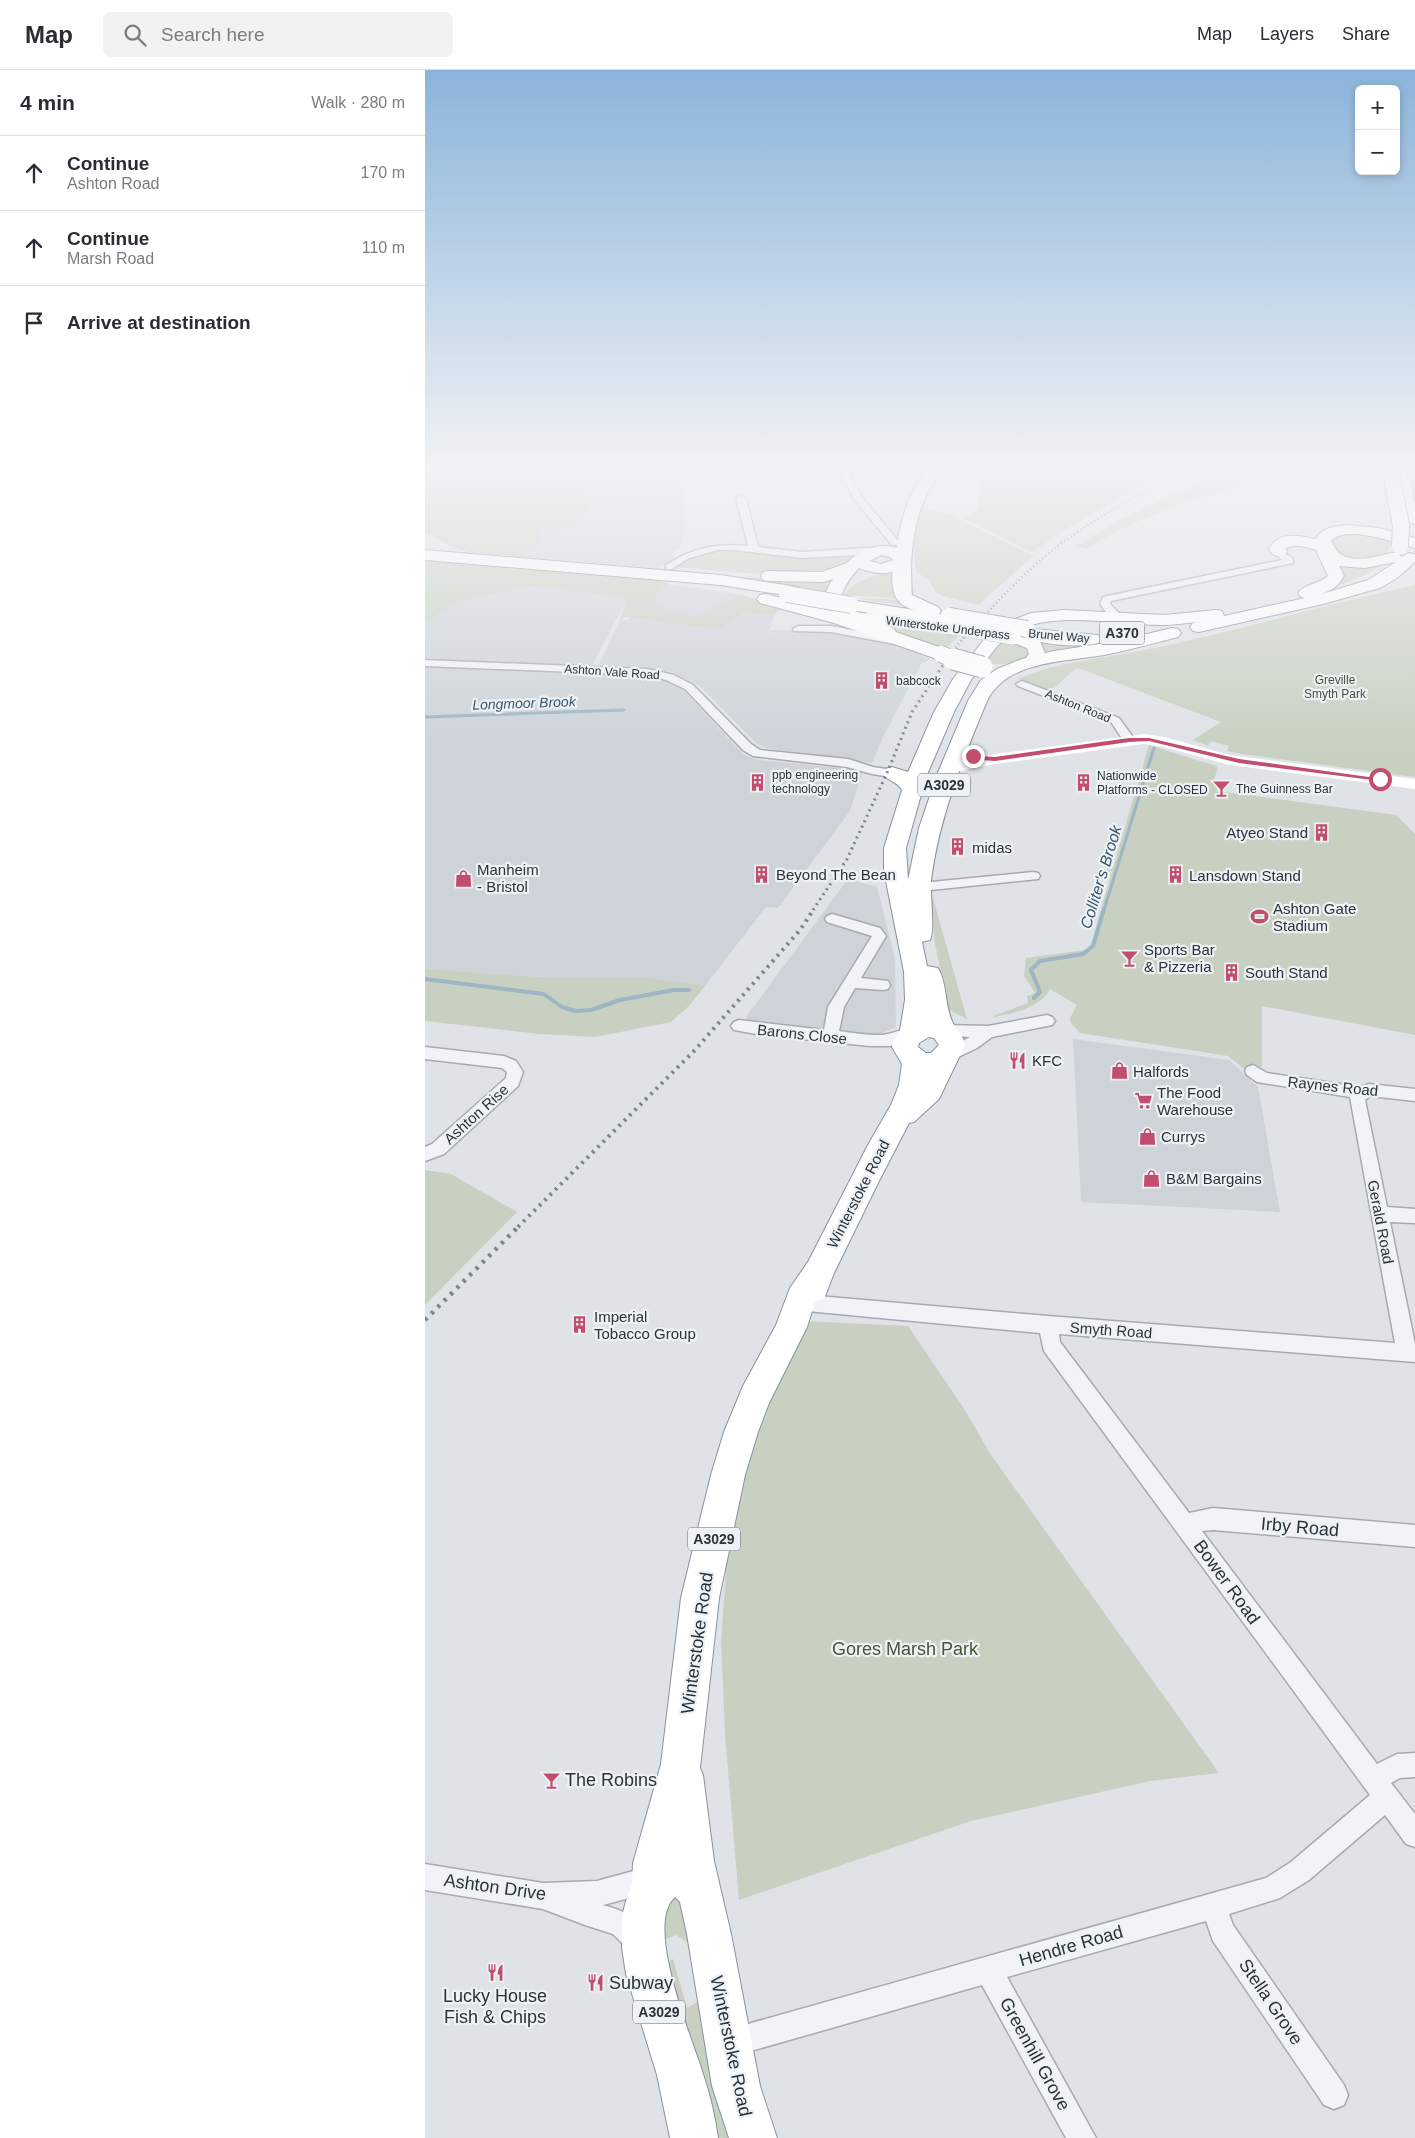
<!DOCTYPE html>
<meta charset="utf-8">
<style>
body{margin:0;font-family:Helvetica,sans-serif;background:#f2f2f3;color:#2b2b33}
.controls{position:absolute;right:15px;top:15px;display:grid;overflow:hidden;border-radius:8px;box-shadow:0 2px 8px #0003}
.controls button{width:45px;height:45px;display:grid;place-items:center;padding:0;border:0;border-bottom:1px solid #e1e1e2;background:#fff;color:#2b2b33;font:25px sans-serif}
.stop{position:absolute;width:15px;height:15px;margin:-11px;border:4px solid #c24e6f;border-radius:50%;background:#fff}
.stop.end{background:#c24e6f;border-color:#fff;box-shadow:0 1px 5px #0008}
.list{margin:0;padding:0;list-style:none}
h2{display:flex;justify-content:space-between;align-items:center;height:65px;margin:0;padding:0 20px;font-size:21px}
h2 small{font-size:16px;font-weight:400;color:#7c7c81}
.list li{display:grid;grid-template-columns:32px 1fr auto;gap:15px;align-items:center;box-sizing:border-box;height:75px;padding:0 20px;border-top:1px solid #e1e1e2}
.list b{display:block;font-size:19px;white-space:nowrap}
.list p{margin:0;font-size:16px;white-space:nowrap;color:#7c7c81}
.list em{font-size:16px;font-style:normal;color:#7c7c81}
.icon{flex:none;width:28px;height:28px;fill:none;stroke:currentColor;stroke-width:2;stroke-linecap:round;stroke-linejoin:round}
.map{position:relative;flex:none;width:990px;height:2068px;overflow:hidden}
header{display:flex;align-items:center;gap:30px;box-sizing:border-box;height:70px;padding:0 25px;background:#fff;border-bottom:1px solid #e1e1e2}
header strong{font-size:24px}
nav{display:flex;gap:28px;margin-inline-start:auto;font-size:18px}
.search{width:350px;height:45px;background:#f2f2f3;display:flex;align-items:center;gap:12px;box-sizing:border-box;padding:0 18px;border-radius:8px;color:#7c7c81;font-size:19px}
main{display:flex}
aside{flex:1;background:#fff}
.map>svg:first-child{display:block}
</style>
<header>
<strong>Map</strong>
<div class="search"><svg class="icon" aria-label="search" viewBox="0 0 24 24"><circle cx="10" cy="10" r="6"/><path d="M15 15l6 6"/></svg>Search here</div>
<nav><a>Map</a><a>Layers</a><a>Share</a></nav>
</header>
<main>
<aside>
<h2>4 min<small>Walk · 280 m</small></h2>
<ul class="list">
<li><svg class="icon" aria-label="ahead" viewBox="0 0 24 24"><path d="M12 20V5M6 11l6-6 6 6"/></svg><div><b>Continue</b><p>Ashton Road</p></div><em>170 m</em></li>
<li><svg class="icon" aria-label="ahead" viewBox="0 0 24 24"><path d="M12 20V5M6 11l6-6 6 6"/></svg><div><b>Continue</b><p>Marsh Road</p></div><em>110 m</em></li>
<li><svg class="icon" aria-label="arrive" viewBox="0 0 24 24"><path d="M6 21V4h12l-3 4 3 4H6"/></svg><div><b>Arrive at destination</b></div></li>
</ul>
</aside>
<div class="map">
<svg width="990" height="2068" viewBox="0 0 990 2068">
<rect width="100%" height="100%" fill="#dfe3e7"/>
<g fill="#cdd3d9">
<polygon points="0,393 318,393 319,406 302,409 261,408 257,419 260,460 255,479 247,483 248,489 233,498 95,487 45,482 29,478 0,462"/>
<polygon points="237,513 317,525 305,542 349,546 343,565 346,560 405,560 470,574 505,589 496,594 458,667 447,693 341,678 331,673 276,617 249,603 228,598 174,595 195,549 202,550"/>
<polygon points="109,516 203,528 162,604 228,607 246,613 257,619 317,683 323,687 334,690 423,699 437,703 425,741 353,838 341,837 280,916 228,908 118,907 0,899 0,551 38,530"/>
<polygon points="423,809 452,817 470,888 471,957 455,964 386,959 323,951 321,947"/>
<polygon points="648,969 804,990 833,1017 855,1142 656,1132"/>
</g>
<g fill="#c7d0c1">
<path d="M0,393H200L192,403L187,400L165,409L159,423L160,425L167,427L157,451C145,457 123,461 110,457L114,459L113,476L95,487L45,482L29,478L0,462Z"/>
<polygon points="300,393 318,393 319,406 302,409 304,402 298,402"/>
<polygon points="550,393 708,393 738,404 646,456 607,482 539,449 552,439 558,398"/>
<path d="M815,393H918C834,412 735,431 662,479L651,476L696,449Z"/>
<polygon points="947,393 990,393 990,432 982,404 948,401"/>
<polygon points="500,439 523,443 609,486 565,524 554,535 517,526 510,521 504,510 493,503 490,497 489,464 493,442"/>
<polygon points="938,463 968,468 962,484 956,489 925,489 912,483 906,474 907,471 915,465"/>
<path d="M306,479L420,485L425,488L422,494L387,506L320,503L250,497C267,483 285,480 306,479Z"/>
<polygon points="909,487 955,496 945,503 915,515 912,514"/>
<polygon points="0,490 220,505 244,514 232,523 230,533 252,543 271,547 317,525 357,537 349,546 317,543 295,559 224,551 225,549 202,547 195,549 202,528 109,516 38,530 0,551"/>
<path d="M472,500L480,532L476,535L435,529L445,528L470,530V528L419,525C432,508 451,506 472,500Z"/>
<polygon points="415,505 403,523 377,517 293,506 387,510"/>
<path d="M990,515V707L824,685L802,681L804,676L786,671L783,676L768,670L796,652L653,598C642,604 635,614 625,621L593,609C636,590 679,589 725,579C814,561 901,534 990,515Z"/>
<polygon points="459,553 536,563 520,580 455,556"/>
<polygon points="609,567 670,572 700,572 616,587"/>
<path d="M575,568L600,573L606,581C596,595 572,597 557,591Z"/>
<path d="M724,675L791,696L793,698L788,712L792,717V721L971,745L990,764V965L837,936V996L823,1002L803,986L655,963L646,953L645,948L652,935L625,919C617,937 589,943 570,947L568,946L603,933L602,926L610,923L599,906L601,888L660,880L666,874L687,801L674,802L673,800L688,798Z"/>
<polygon points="507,825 542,949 526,941 522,936 510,873 504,831"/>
<polygon points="0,899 118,907 228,908 280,916 265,935 246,952 170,967 115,964 0,951"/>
<polygon points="0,1100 26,1104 92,1142 0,1235"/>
<polygon points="378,1251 483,1256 538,1337 566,1385 794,1703 725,1711 546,1751 314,1830 300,1664 296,1571 304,1461 327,1372"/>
<polygon points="244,1825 256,1827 265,1874 251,1865 233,1873"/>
<polygon points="248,1889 262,1938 282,1926 308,2066 303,2068 285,2068 233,1897"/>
</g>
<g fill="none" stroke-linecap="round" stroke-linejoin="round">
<g stroke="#9db5c4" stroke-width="3">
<polyline points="0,647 199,640"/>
<polyline points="679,840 729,678"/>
</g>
<g stroke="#9db5c4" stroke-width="4">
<polyline points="0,909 119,924 137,937 151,941 166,940 195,930 249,920 264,920"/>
<polyline points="609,928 615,922 606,900 615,891 658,884 668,876 679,839"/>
</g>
<defs>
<g id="street">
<polygon points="388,393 402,393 421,397 470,393 501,393 497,396 424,402 436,426 473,471 473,475 467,475 429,429 414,401"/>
<path d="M316,425L321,428L333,477L377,482L441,478H450L455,481L450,484L377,488L309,480H293L264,488L247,499H241V495C267,478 291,473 323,476L311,428Z"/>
<polygon points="854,479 868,489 868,493 686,531 685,534 695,544 695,550 687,550 675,534 678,527 682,526 857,490 849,482"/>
<polygon points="373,556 406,556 475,569 480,572 475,575 406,562 369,561 368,559"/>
<polygon points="0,590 223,599 249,605 268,615 326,674 335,680 423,689 448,697 508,706 512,707 523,719 517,723 513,722 504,713 447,704 422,697 328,686 318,680 260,619 241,610 223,605 0,596"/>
<polygon points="597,611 694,648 710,670 704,674 700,673 686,652 593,616 591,614"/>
<polygon points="608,802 613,803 615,806 613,809 496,821 491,820 489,817 491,814 496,813"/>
<path d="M407,844L455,858L461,866L436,908L463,911L465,915L463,919L458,920L430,918L419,937L414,961C427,963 441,965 455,965C466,965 480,957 490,960L493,964L490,968L465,976H445L337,965L309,960L306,956L309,952L314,950L399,960L403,937L447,866L402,852L400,849L402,846Z"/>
<polygon points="622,945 627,947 630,951 627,955 567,967 552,978 525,991 519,989 517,985 519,981 545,967 514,965 511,961 514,957 519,955 563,956"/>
<polygon points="0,977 79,986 91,991 98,1002 93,1016 19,1084 0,1091 0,1077 7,1074 81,1008 82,1002 77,998 0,989"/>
<polygon points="828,995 842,1003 935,1017 944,1014 990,1019 990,1031 945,1026 940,1030 962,1137 990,1139 990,1153 965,1152 990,1274 990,1292 634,1264 635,1272 764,1443 788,1438 990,1455 990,1477 788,1460 777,1461 952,1694 972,1684 990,1683 990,1707 975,1708 966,1713 990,1744 990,1777 981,1774 960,1745 884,1810 855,1828 804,1844 808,1855 919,2015 923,2025 919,2035 909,2039 899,2035 788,1871 781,1851 582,1907 671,2068 641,2068 557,1915 305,1987 295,1983 291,1973 295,1963 305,1959 841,1808 866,1792 945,1725 619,1281 615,1263 382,1241 375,1239 373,1233 375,1227 382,1225 623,1246 970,1273 925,1027 832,1012 822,1005 820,1001 822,997"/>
<path d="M0,1794L118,1813L172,1811L212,1800L236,1809L240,1818L236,1827L227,1831L212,1826L178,1835C200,1841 215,1848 224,1869L220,1878L211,1882L202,1878L188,1864L160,1855L118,1839L0,1820Z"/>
</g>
<g id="primary">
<path d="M510,393H525C521,398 515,402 511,408C494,432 488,462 486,491C474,506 450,505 434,498C425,508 415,519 417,533C424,539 435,545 444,543L523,551L529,553L531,556L529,559L523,561L460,554L469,559L471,562L469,565L463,567C452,564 406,545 401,536C394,518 424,488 438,481C449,476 460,475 472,478C475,450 487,412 510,393ZM456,485L463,486L469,490L456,494L444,491Z"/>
<polygon points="588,562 615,571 620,584 612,596 600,596 598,592 604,584 602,578 582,570 580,567 582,564"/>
</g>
<g id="highway">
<path d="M967,393H981L990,434V454L984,452C972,435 967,414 967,393Z"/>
<path d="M923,455L954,458L990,468V478C971,473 921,454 906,471C908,474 910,478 912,481C922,492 942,489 954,486C962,484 967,482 974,483L976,487L985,483L990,484V492L972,508L955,518L898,534L774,562L768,561L765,557L768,553L772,552C760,553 748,555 737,555C696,555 635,542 598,558L673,565L676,569L673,573C649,579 616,573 593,567L590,563L592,561L573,575L546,610L529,642L501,707L481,778L483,810L494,758L512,705L543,631L556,610L572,599L597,589L629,581L688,572L747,558L753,559L756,563L753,567C729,573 704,580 679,585C640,592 582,590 562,631C538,688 514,748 506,810C505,825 510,860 505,870L497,872L502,896L513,898C523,915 519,938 529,955C534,964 537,962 540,975L514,1029L489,1052L484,1053L454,1111L409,1203L399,1229L390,1232L382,1257L344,1333L333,1362L320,1405L294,1528L275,1698L278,1705L289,1791L306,1864L335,2016L352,2068H304L287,2016L262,1864L255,1832L250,1827C218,1855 268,1970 278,2004C285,2025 290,2046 293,2068H245L232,2005L201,1904L197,1878V1846L201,1831L207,1814L208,1793L236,1694L256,1528L286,1405L299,1362L318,1316L351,1255L365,1218L383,1192L444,1073L466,1035L474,1015L477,994L467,977L468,972L475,960L480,930L479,902L459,801V778L477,720C472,711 462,711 457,703L460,699L467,697L483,702L509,642L528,609L561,567L574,555L606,543L639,540L739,545L791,540L797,541L799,546L880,528L876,527L873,523C879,514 894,514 903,506L891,480C881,477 871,473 861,478L862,482L860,485C852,487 848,486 844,480C851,461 874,465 890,469C898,457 910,456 923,455ZM971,492L943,510L893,525C905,521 913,517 919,506L914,496L940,498ZM504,967L509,968L514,975L506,983H501L493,977L494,973Z"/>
<polygon points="0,480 295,505 367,516 373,517 376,521 373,525 367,526 295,515 0,490"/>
<path d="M478,486L484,487C487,491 486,516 487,525L513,537L516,541L514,544L529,547L532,551L529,555L523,556L420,539L417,535L420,531L426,530L490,540C483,538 477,536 473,530C465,521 466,496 472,487Z"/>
<polygon points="425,492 431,493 433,497 431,501 399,512 344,511 338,510 336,506 338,502 344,501 397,502"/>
<polygon points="341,524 421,545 523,580 525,584 523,588 516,590 509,588 409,553 335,533 332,529 335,525"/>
</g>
</defs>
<use href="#street" stroke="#a5abb1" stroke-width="3"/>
<use href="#primary" stroke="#9fa9b2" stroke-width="3"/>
<use href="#highway" stroke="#88929c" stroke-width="2"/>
<use href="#street" fill="#f1f3f6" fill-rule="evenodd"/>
<polygon fill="#fff" fill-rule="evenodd" points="719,664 740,667 804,685 990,709 990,719 804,695 739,677 719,674 570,694 525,703 519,702 517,698 519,694 570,684"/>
<use href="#primary" fill="#fff" fill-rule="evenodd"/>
<use href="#highway" fill="#fff" fill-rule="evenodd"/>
<path stroke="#7a858f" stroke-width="2.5" stroke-dasharray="1 3" stroke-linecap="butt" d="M521,590L527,581C560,545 594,506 633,476C676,444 724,419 770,393"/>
<polyline stroke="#7a858f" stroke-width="3" stroke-dasharray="2 4" stroke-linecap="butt" points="388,840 422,789 462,703 487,642 522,589"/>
<polyline stroke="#7a858f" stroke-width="4" stroke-dasharray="2.5 5" stroke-linecap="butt" points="93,1157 270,980 375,860 389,839"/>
<polyline stroke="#7a858f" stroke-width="4.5" stroke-dasharray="3 6" stroke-linecap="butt" points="0,1250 94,1156"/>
<defs>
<polyline id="primary-bridge" points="523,556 588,567"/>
<g id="highway-bridge-far1">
<polyline points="964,393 976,455 975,476"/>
<polyline points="362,524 426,535"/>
<polyline points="524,546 602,559"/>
<polyline points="516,584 531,590"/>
</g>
<polyline id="highway-bridge" points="528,589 557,597"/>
</defs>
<use href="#primary-bridge" stroke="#9fa9b2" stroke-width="16" stroke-linecap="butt"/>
<use href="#highway-bridge-far1" stroke="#88929c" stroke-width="18" stroke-linecap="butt"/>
<use href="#highway-bridge" stroke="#88929c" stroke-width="23" stroke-linecap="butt"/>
<use href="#primary-bridge" stroke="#fff" stroke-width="15"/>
<use href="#highway-bridge-far1" stroke="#fff" stroke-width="16"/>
<use href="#highway-bridge" stroke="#fff" stroke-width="21"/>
</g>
<linearGradient id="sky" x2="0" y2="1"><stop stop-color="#8ab4da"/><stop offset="0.58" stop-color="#f1f2f4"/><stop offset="1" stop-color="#f1f2f4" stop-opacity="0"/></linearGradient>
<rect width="990" height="682" fill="url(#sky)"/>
<polygon fill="#c24e6f" points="704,668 724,668 814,689 958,709 955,711 814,693 724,671 704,672 570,691 555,690 545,686 548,684 556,686 570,687"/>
<defs>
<symbol id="building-bare" viewBox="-9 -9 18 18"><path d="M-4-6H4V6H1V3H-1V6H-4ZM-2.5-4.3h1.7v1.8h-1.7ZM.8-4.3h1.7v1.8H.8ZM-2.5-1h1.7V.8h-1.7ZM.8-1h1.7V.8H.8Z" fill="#c24e6f" stroke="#eef2f5" stroke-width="2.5" paint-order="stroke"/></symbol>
<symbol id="bar-bare" viewBox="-9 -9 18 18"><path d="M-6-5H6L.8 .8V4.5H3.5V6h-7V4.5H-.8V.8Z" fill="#c24e6f" stroke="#eef2f5" stroke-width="2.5" paint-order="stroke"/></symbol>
<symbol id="shop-bare" viewBox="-9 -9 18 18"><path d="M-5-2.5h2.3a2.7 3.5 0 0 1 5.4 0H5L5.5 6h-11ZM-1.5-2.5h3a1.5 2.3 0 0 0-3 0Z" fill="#c24e6f" stroke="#eef2f5" stroke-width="2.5" paint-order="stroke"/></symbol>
<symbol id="stadium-bare" viewBox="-9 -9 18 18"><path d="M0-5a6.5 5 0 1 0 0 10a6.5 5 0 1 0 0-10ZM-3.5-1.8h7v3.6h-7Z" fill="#c24e6f" stroke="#eef2f5" stroke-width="2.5" paint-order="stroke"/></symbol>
<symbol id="restaurant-bare" viewBox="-9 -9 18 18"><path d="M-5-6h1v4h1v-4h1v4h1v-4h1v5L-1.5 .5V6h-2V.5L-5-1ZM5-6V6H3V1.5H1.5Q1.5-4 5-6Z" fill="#c24e6f" stroke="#eef2f5" stroke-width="2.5" paint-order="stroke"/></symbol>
<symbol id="supermarket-bare" viewBox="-9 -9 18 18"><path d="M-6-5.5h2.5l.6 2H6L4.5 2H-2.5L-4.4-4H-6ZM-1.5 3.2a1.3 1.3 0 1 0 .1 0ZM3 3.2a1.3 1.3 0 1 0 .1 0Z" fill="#c24e6f" stroke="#eef2f5" stroke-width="2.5" paint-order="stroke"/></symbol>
</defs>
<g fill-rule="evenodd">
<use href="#building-bare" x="444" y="598" width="25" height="25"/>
<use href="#building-bare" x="320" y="700" width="25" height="25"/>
<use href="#building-bare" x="646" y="700" width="25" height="25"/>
<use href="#bar-bare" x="784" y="706" width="25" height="25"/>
<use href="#building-bare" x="884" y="750" width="25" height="25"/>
<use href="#building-bare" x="520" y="764" width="25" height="25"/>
<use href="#building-bare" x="324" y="792" width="25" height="25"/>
<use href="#building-bare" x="738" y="792" width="25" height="25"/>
<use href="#shop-bare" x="26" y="796" width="25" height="25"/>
<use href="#stadium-bare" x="822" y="834" width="25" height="25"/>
<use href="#bar-bare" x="692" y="876" width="25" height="25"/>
<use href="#building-bare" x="794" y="890" width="25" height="25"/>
<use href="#restaurant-bare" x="580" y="978" width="25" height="25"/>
<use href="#shop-bare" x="682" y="988" width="25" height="25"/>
<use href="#supermarket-bare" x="706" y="1018" width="25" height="25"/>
<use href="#shop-bare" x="710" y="1054" width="25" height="25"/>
<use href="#shop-bare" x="714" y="1096" width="25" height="25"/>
<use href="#building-bare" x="142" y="1242" width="25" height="25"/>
<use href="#bar-bare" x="114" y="1698" width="25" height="25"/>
<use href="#restaurant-bare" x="58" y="1890" width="25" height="25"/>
<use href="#restaurant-bare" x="158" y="1900" width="25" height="25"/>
</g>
<g text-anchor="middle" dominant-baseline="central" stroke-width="4.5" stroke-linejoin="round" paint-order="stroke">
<g font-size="12" fill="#29333d" stroke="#eef2f5">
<text transform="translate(523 558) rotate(7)">Winterstoke Underpass</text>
<text transform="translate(634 566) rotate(5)">Brunel Way</text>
<text transform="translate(187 602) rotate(4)">Ashton Vale Road</text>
<text transform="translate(653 636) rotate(22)">Ashton Road</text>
</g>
<g font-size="12" fill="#425738" stroke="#eef2f5">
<text x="910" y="610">Greville<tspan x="910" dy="14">Smyth Park</tspan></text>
</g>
<g font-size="12" fill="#29333d" stroke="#eef2f5" text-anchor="start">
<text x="471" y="611">babcock</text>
<text x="347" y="705">ppb engineering<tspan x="347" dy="14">technology</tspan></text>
<text x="672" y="706">Nationwide<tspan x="672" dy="14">Platforms - CLOSED</tspan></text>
<text x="811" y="719">The Guinness Bar</text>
</g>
<g fill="#eef2f5" stroke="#646c74" stroke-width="1">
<rect x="674.5" y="551.5" width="45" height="23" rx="4"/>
<rect x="493" y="703.5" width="52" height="23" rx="4"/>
<rect x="263" y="1457.5" width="52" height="23" rx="4"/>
<rect x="208" y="1930.5" width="52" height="23" rx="4"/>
</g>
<g font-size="14" font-weight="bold" fill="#29333d">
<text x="697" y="563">A370</text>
<text x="519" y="715">A3029</text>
<text x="289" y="1469">A3029</text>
<text x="234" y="1942">A3029</text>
</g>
<g font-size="14" font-style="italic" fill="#37566d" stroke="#eef2f5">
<text transform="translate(99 633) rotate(-2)">Longmoor Brook</text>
</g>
<g font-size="15" fill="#29333d" stroke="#eef2f5" text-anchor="start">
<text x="883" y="762" text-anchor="end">Atyeo Stand</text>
<text x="547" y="777">midas</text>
<text x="52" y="799">Manheim<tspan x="52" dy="17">- Bristol</tspan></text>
<text x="351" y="804">Beyond The Bean</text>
<text x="764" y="805">Lansdown Stand</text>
<text x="848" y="838">Ashton Gate<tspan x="848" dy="17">Stadium</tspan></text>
<text x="719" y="879">Sports Bar<tspan x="719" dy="17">&amp; Pizzeria</tspan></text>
<text x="820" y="902">South Stand</text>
<text x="607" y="990">KFC</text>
<text x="708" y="1001">Halfords</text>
<text x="732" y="1022">The Food<tspan x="732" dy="17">Warehouse</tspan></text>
<text x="736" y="1066">Currys</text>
<text x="741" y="1108">B&amp;M Bargains</text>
<text x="169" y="1246">Imperial<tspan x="169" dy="17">Tobacco Group</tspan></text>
</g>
<g font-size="15" fill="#29333d" stroke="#eef2f5">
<text transform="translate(377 964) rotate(6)">Barons Close</text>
<text transform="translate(908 1016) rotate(6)">Raynes Road</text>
<text transform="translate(51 1044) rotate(-42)">Ashton Rise</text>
<text transform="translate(433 1124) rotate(-63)">Winterstoke Road</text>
<text transform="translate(956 1152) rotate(79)">Gerald Road</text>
<text transform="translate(686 1260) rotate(4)">Smyth Road</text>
</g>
<g font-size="16" font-style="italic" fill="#37566d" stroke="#eef2f5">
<text transform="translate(676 807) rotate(-73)">Colliter's Brook</text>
</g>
<g font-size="18" fill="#29333d" stroke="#eef2f5">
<text transform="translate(875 1457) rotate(5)">Irby Road</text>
<text transform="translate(802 1512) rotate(54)">Bower Road</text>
<text transform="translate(272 1573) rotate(-82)">Winterstoke Road</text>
<text transform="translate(70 1817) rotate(8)">Ashton Drive</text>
<text transform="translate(646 1876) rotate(-16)">Hendre Road</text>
<text transform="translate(846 1932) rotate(56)">Stella Grove</text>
<text transform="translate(306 1976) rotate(78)">Winterstoke Road</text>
<text transform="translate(610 1984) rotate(61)">Greenhill Grove</text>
</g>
<g font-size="18" fill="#425738" stroke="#eef2f5">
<text x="480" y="1579">Gores Marsh Park</text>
</g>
<g font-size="18" fill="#29333d" stroke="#eef2f5" text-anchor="start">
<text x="140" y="1710">The Robins</text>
<text x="184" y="1913">Subway</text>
<text x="70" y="1926" text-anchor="middle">Lucky House<tspan x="70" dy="21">Fish &amp; Chips</tspan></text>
</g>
</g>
</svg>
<div class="controls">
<button>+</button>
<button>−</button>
</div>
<div class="stop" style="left:955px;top:709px"></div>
<div class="stop end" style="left:548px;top:686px"></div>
</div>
</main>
